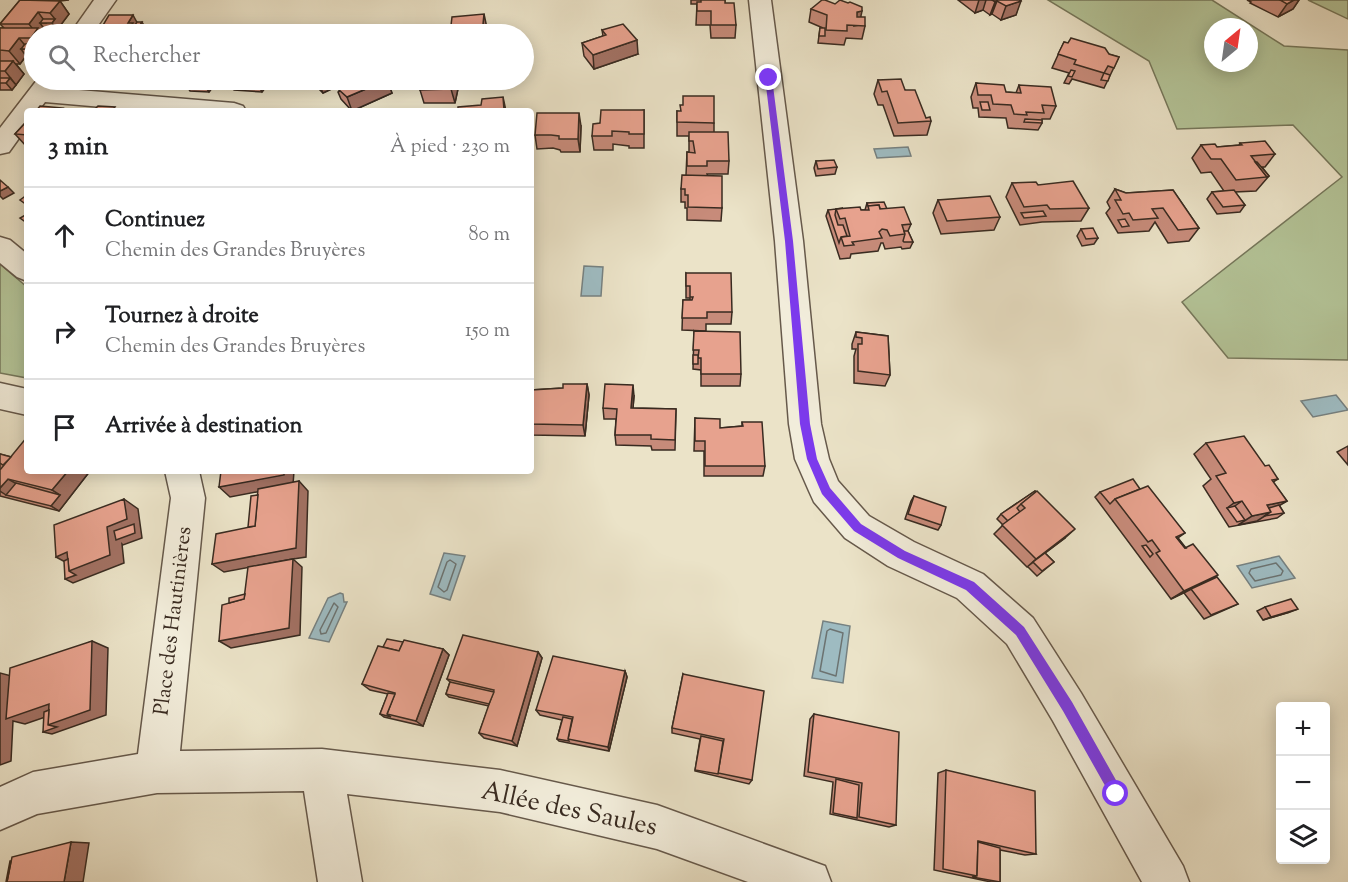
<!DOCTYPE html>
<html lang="fr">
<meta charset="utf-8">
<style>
body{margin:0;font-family:"Sorts Mill Goudy",serif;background:#f6f6f6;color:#202124}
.controls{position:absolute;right:18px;bottom:18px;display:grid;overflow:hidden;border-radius:6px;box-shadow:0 3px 15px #0003}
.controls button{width:54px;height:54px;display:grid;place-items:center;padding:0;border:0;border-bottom:2px solid #e0e0e0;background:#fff;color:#202124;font:30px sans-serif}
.compass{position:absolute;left:1204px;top:18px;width:54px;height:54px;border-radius:50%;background:#fff;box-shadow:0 3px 15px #0003;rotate:29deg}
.stop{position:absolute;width:18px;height:18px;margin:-14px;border:4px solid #7c3aed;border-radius:50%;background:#fff}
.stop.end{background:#7c3aed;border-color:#fff;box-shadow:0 2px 6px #0008}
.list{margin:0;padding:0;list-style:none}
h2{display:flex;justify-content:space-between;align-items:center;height:78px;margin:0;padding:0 24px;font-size:26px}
h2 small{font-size:20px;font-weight:400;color:#757577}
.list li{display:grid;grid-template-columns:39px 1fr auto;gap:18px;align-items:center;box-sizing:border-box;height:96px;padding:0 24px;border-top:2px solid #e0e0e0}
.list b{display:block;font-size:22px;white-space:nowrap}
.list p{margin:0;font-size:20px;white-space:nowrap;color:#757577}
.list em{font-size:20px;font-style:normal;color:#757577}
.icon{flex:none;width:33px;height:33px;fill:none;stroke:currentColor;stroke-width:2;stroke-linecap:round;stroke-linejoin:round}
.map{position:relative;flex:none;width:1348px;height:882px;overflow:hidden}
.search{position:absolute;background:#fff;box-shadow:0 3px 15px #0003;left:24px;top:24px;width:510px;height:66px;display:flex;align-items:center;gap:15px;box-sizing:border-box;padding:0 21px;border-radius:33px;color:#757577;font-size:22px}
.panel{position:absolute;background:#fff;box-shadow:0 3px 15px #0003;left:24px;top:108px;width:510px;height:366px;border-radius:6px}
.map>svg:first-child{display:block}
</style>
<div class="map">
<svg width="1348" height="882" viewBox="0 0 1348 882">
<rect width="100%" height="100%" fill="#ebe3c8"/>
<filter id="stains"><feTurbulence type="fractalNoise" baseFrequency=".00333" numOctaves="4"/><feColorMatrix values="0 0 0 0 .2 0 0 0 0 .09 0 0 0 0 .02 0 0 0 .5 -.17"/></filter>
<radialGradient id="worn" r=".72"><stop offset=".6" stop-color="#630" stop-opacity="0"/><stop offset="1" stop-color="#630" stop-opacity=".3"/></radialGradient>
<g fill="#b4c498" stroke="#76785c" stroke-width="1.5" fill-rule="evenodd">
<path d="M1048,0H1212L1284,46L1348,50V360L1228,358L1182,302L1342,177L1293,125L1177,129L1149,61ZM1213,27H1249V63H1213Z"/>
<polygon points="1308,0 1348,0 1348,19"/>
<polygon points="0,264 27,287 27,378 0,373"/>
</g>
<g fill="#9ebbc1" stroke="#768181" stroke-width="1.5">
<polygon points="908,147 911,156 877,158 874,149"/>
<polygon points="584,266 603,267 601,296 581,296"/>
<polygon points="1336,395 1348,410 1313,417 1301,401"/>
<polygon points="444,553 465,556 450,600 430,594"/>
<polygon points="1279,556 1295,578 1252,588 1237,566"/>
<polygon points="340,593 343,594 344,602 347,602 329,642 309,638 328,598"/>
<polygon points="823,621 850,626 843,683 812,678"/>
</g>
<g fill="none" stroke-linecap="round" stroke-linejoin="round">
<g stroke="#6c7371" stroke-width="1.5">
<polygon points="450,560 456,564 447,590 444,592 438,587 447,562"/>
<polygon points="1276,563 1283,571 1281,575 1255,581 1249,573 1251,569"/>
<polygon points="334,603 338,607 326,633 321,634 320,630"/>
<polygon points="830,629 843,633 836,676 820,671 827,631"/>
</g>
<defs>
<g id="minor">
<polygon points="94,0 116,0 92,34 70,34"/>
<polygon points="749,0 771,0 803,241 821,424 829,459 838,481 869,516 914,542 983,574 1033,618 1081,693 1183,866 1189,882 1142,882 1053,721 1007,644 957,598 888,566 845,538 814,502 809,491 795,459 789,424 775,241"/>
<polygon points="37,80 60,80 55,88 234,103 243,106 246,111 148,111 45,102 38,111 27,111 27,127 9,152 0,154 0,128"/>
<polygon points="0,237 10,240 27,254 27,281 17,277 0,263"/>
<polygon points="0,383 27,389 27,415 0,409"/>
<polygon points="165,471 199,471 205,498 180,751 322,749 500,770 657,805 825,866 831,882 748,882 657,849 500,812 347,794 362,882 318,882 304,791 157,793 37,814 0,830 0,787 33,772 138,754 171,498"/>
</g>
</defs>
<use href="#minor" stroke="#66594b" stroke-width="3"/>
<use href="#minor" fill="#f2eddb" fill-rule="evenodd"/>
</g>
<g fill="#c78b7a" stroke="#392b21" stroke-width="1.5">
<polygon points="20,0 69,0 60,1 69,14 57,30 45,30 42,33 43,34 34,34 34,56 26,56 20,64 16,64 24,74 12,90 0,90 0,28 4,28 0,24"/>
<polygon points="691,0 725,0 725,3 736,25 735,38 711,38 710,25 696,25 697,4 691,4"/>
<polygon points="958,0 1020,0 1016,15 1001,20 992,14 990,15 983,10 975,13"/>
<polygon points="1247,0 1299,0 1293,9 1278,17 1250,3 1251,2"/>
<polygon points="811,9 861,17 865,26 862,39 846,38 844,45 818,43 820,28 823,28 809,22"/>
<polygon points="602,30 638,54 594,69 584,56 582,43 603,36"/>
<polygon points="1064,42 1119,57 1104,88 1072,79 1069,84 1064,83 1069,73 1052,68"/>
<polygon points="79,80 122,80 121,81 80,81"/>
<polygon points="183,80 218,80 209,92 190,91"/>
<polygon points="223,80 271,80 262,92 234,90 231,83 232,82 224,81"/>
<polygon points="312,80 387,80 392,93 352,111 341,99 338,92 340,91 338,89 345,86 344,83 323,93 314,84"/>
<polygon points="421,80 458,80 459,84 455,103 424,103 420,90"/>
<polygon points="878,80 905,90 926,118 931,121 927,135 894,136 883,105 878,105 874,94"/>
<polygon points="976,83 1006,92 1016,93 1019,85 1056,106 1050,119 1042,119 1042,123 1038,130 1008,128 1006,118 979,117 978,108 973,108 971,97"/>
<polygon points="644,110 644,148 629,148 629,146 613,144 613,150 594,150 592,136 600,123"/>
<polygon points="677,111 714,123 714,132 729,161 728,174 707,174 722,208 721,221 687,220 687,208 685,208 685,202 681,202 681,189 686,175 687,152 689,152 689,136 677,136"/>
<polygon points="27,121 27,147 15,134"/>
<polygon points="581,126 580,152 561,152 560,150 553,148 537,149 535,135"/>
<polygon points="1240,143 1275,154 1265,167 1262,167 1269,176 1256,191 1235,192 1245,205 1240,212 1217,214 1207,199 1212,192 1224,191 1211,172 1201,173 1192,158 1201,145 1217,147 1239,145"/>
<polygon points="816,161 837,167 835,174 816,176 814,168"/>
<polygon points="1012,183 1038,185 1089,208 1081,221 1042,222 1020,225 1006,197"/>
<polygon points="1115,189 1126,193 1173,190 1199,228 1189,241 1168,243 1155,222 1149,231 1118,233 1106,213 1110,208 1107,202"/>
<polygon points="938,200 1000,217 994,230 941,234 933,213"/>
<polygon points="867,203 887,209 911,224 908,231 913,242 910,248 902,249 901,247 885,249 883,243 881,243 878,251 851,254 850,258 840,259 826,216 828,210 865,210"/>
<polygon points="1081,229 1098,238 1094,244 1082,246 1077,236"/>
<polygon points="686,273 732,312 731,324 706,324 706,331 682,330 683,300 690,300 690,298 686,298"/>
<polygon points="694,331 741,374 740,386 701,386 701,370 693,369"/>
<polygon points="856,332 888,336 890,375 885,386 854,383 854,356 856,349 852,349 852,344"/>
<polygon points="587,384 589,395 585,436 531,435 531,390 563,388"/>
<polygon points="634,396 633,408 676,409 675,450 652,450 651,446 616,445 615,435 616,419 604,419 603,408"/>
<polygon points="695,418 720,428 742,426 742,422 765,466 763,476 704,476 704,451 694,451"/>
<polygon points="1206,443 1265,466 1278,479 1273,482 1287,501 1279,505 1284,513 1277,518 1229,527 1203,486 1211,479 1194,454"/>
<polygon points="1348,446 1348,465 1337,452"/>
<polygon points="0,454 11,457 90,471 59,511 0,496"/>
<polygon points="1140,489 1185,533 1178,538 1209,581 1238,604 1204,619 1184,593 1187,591 1171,599 1095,497 1100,492"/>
<polygon points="1035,491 1065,538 1045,553 1054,562 1037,576 1028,567 1027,567 994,534 1003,525 997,519 1001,514"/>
<polygon points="914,496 941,525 938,530 905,519 911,501"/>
<polygon points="1265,607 1290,612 1263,620 1257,611"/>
<polygon points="403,642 443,649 449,655 423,726 384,717 380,714 388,694 370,690 362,684 383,647"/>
<polygon points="538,652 542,658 517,746 484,738 479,733 489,706 449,697 446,694 450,682 447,679"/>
<polygon points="625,671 627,677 609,751 559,741 557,739 562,720 540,715 536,710"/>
<polygon points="683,674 752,780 749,784 695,771 700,739 672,733 672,728"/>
<polygon points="814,714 896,825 889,827 830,814 833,782 804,776 810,719"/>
<polygon points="946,770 1036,854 1025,855 1000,850 1000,882 991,882 934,870 938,773"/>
</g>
<g fill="#a27163" stroke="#392b21" stroke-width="1.5">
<polygon points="979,0 986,0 983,10 975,13"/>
<polygon points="1294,0 1299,0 1293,9 1278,17 1287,4"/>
<polygon points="60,1 69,14 57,30 52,23 55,19 50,13"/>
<polygon points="997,1 992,14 990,15 995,2"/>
<polygon points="1021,1 1016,15 1001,20 1006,6"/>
<polygon points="862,11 859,25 854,26 857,12"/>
<polygon points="38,12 46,23 40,23 45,30 42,33 43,34 34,34 34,42 31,38 35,32 29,24"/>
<polygon points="484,14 487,28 486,34 482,34"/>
<polygon points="133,15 139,26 142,22 146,29 143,34 126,34 128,23"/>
<polygon points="19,38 28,49 21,49 26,56 20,64 9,51"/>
<polygon points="637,40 638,54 594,69 593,55"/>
<polygon points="13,61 24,74 16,85 5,71"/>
<polygon points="10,78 16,85 12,90 6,83"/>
<polygon points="201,80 218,80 209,92"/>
<polygon points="255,80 271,80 262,92"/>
<polygon points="317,80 342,80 344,83 323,93"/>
<polygon points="387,80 392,93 352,111 347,97"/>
<polygon points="453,80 458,80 459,84 455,103 451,89"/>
<polygon points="503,97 506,111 504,111 504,110"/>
<polygon points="579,113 581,126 580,152 578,139"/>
<polygon points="8,187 14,193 3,199 0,196 0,191"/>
<polygon points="587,384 589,395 585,436 583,425"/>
<polygon points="633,385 634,396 632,419 631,408"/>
<polygon points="68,471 90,471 59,511 51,506 60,495 52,490"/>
<polygon points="284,471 294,471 293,485 230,497 219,487"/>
<polygon points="8,479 24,488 6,495 0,491 0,488"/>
<polygon points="299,481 308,491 306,557 293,559 302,567 300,635 231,648 219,641 293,559 224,572 212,564"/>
<polygon points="124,499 138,509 142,538 123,545 122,544 124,563 73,583 65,579 71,565 56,557"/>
<polygon points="1242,501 1229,510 1227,508 1234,503"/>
<polygon points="1287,501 1272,510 1259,509 1267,505"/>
<polygon points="1271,512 1257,521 1238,525 1252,516"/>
<polygon points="1075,529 1065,538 1027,567 1036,559"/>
<polygon points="1218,575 1204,583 1171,599 1184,591"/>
<polygon points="1298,609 1290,612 1263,620 1271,617"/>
<polygon points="92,641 108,648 106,715 52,734 43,732 57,713 25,724 13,721 11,761 0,765 0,673 15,677"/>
<polygon points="443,649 449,655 423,726 416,721"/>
<polygon points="538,652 542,658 517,746 512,741"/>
<polygon points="625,671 627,677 609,751 608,747"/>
<polygon points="71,842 89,843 83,882 64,882"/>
</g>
<g fill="#e7a28e" stroke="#392b21" stroke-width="1.5">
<polygon points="20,0 60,1 50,13 38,12 29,24 0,24"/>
<polygon points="701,0 725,0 725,3 734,3 736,25 711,25 711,11 697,11 697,2 701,2"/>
<polygon points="822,0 825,0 835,4 840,0 848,3 850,2 862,7 862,11 857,12 857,17 865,17 865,26 847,25 847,31 826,30 827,15 811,9"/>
<polygon points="992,0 1020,0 1021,1 1006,6 997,1 995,2"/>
<polygon points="1280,0 1294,0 1287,4"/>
<polygon points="484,14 482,34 450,34 452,17"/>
<polygon points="109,15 133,15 128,23 133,23 126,34 85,34 90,27 102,27"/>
<polygon points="43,19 55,19 52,23 40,23"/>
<polygon points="137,22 142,22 137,29 135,25"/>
<polygon points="623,24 637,40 593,55 582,43 606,35 602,30"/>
<polygon points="0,28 38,28 31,38 19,38 9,51 0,50"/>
<polygon points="820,28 825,28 825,36 819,36"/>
<polygon points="1071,38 1105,48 1109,54 1119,57 1114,68 1108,66 1104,73 1074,64 1076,60 1058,54 1064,42 1068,43"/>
<polygon points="25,44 34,44 34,46 32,49 21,49"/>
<polygon points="0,61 13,61 5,71 0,71"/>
<polygon points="1071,70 1075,71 1072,77 1068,76"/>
<polygon points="1104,73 1110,75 1108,81 1101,80"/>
<polygon points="0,78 10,78 6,83 0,83"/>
<polygon points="901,79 905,90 915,90 926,118 930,117 931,121 898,123 887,91 882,92 878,80"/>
<polygon points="233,80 234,80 237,84 231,83"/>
<polygon points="346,80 387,80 347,97 338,89 350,84"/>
<polygon points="421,80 453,80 451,89 420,90"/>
<polygon points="976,83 1004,85 1006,92 1021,93 1019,85 1051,87 1056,106 1042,105 1044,113 1026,112 1027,115 1014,114 1011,105 993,104 991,95 978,95"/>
<polygon points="683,96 714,96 714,123 677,122 677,111 681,111 680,105 683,105"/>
<polygon points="503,97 504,110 458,111 458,107 481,105 482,99"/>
<polygon points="980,102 988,102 990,110 982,110"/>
<polygon points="40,106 63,108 60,111 36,111"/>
<polygon points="98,106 115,107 112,111 93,111"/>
<polygon points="601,110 644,110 644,134 629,134 629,132 612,131 612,136 592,136 593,124 600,123"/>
<polygon points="537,113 579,113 578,139 559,139 559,136 551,135 535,135"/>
<polygon points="1025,119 1042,120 1042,123 1024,122"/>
<polygon points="27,121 27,135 15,134"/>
<polygon points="689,132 728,132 729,161 707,161 707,166 687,166 687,152 695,153 693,141 689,141"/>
<polygon points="1265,141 1275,154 1251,156 1267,177 1236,180 1221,159 1211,159 1201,145 1215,144 1217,147 1242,145 1240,143"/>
<polygon points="834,160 837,167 818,169 816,161"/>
<polygon points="1255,162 1257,162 1269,176 1267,177"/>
<polygon points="682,175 722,176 722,208 688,207 688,195 685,195 685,189 681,189"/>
<polygon points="0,180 8,187 0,191"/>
<polygon points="1073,181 1089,208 1050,209 1047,205 1024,207 1012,183 1036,182 1038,185"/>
<polygon points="1115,189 1126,193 1173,190 1199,228 1178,230 1163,208 1152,209 1158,218 1133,220 1129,213 1123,214 1115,200 1121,200"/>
<polygon points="1234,190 1245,205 1223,207 1212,192"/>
<polygon points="27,195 27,205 20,200"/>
<polygon points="990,196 1000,217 947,221 938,200"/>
<polygon points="884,202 887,209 880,209 879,205 868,206 867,203"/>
<polygon points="879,205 880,209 904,207 911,224 902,225 905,234 890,236 887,230 882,229 879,232 882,238 852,242 854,245 844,246 841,237 850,236 845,218 840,219 836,209 860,207 861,210 869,210 868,206"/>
<polygon points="843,208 836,209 835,215 838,225 843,225 847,236 841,237 839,243 828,210"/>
<polygon points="1043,211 1046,216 1024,218 1021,213"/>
<polygon points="27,214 27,223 20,218"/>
<polygon points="1125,219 1129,226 1122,227 1118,220"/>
<polygon points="1093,228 1098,238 1086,239 1081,229"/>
<polygon points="904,231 908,231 913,242 904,242 903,241 905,234"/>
<polygon points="686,273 731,273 732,312 707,312 707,318 682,318 683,300 692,300 693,297 690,297 690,286 686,286"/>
<polygon points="694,331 740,332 741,374 701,374 701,358 698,358 699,350 693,350"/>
<polygon points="856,332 888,336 890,375 858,371 858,344 862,344 862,338 856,337"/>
<rect x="693" y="355" width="5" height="9"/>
<polygon points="563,384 587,384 583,425 531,424 531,390 563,388"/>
<polygon points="605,384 633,385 631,408 676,409 675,440 651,439 651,435 615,435 617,409 603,408"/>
<polygon points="695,418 720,419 720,428 743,426 742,422 762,422 765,466 705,466 705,441 695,441"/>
<polygon points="1244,436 1265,466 1269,465 1278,479 1272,480 1287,501 1267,505 1271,512 1252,516 1242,501 1234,503 1216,476 1226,473 1206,443"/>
<polygon points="27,437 27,471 68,471 52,490 8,479 0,488 0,470"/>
<polygon points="0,454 11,457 3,465 0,463"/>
<polygon points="221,471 284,471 284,475 219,487"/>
<polygon points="1133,479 1140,489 1115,499 1110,504 1100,492"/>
<polygon points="299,481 296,548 212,564 216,534 255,526 258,489"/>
<polygon points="16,483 60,495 51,506 6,495"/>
<polygon points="1148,486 1185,533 1176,537 1185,548 1193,544 1218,575 1184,591 1156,553 1160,551 1152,540 1148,542 1115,499"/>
<polygon points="1035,491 1036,492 1021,504 1017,508 1020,512 1008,521 1001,514"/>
<polygon points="1037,491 1075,529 1036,559 1002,525 1025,508 1021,504"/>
<polygon points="258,495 255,526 248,527 251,496"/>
<polygon points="914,496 946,507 941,525 908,514"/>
<polygon points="124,499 127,519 107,527 110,555 69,571 67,552 56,557 54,525"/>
<polygon points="1279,505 1284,513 1264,516 1271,512 1269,508"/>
<polygon points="1235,506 1245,520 1237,522 1227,508"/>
<polygon points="134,524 135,533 116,540 114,531"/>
<polygon points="1177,538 1178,538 1186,548 1185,548"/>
<polygon points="1146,545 1153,554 1150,557 1142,546"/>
<polygon points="1045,553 1054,562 1042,571 1033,562"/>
<polygon points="68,559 69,571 76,575 65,579 64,561"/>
<polygon points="293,559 289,628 219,641 222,605 244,599 248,567"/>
<polygon points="1217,577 1238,604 1211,615 1191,589"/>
<polygon points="245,594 244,599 229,603 229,598"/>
<polygon points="1291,599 1298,609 1271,617 1265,607"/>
<polygon points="463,635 538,652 512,741 479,733 494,690 447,679"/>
<polygon points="387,639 403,642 399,651 383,647"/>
<polygon points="404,640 443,649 416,721 387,714 395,693 362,684 378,646 399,651"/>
<polygon points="92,641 90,710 48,725 49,704 6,719 10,668"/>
<polygon points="553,656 625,671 608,747 568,739 573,717 536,710"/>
<polygon points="683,674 764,691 752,780 718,773 724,739 672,728"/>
<polygon points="450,682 494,692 489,704 446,694"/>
<polygon points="388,693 395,694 387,714 391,717 380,714"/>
<polygon points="49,710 48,725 57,727 43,732 44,712"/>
<polygon points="814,714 899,732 896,825 859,817 862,783 808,772"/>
<polygon points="563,717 572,719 568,739 569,741 557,739"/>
<polygon points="701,736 723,741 718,774 695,770"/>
<polygon points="946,770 1035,791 1036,854 978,841 977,876 943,869"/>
<polygon points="836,779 859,785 857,818 833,813"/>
<polygon points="71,842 64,882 7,882 12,857"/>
<polygon points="978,842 1000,848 1000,882 972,877 977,876"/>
<polygon points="10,861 11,861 7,882 6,882"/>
</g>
<polygon fill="#7c3aed" points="769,76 772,78 793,241 810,424 817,459 830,488 861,524 905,551 974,582 1024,627 1072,702 1121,789 1123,794 1121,798 1116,800 1112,798 1063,711 1016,635 966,590 898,558 854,531 822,494 807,459 800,424 785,241 765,78"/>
<g text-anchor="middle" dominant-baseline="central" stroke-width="4.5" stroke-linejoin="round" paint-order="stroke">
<g font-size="21" fill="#392b21" stroke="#f2eddb">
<text transform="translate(174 621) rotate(-83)">Place des Hautinières</text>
</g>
<g font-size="26" fill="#392b21" stroke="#f2eddb">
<text transform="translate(569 810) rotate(12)">Allée des Saules</text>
</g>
</g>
<rect width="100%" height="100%" filter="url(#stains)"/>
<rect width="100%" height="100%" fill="url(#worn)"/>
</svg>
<div class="controls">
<button>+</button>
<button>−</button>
<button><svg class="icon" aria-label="layers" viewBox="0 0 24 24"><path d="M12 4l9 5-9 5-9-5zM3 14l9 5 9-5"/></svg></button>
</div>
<svg class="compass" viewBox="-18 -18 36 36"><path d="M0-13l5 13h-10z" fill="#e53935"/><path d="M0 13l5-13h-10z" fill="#757577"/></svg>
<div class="stop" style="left:1116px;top:794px"></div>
<div class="stop end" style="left:769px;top:78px"></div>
<div class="search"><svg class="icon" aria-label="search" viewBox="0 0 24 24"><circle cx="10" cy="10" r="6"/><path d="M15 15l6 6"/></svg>Rechercher</div>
<section class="panel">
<h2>3 min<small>À pied · 230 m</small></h2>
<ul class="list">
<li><svg class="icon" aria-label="ahead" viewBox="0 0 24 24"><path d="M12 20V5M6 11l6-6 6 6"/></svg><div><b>Continuez</b><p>Chemin des Grandes Bruyères</p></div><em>80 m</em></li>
<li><svg class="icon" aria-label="right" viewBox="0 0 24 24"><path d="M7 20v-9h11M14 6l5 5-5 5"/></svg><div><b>Tournez à droite</b><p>Chemin des Grandes Bruyères</p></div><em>150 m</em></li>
<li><svg class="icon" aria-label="arrive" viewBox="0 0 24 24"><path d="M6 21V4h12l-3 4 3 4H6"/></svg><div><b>Arrivée à destination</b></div></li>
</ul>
</section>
</div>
